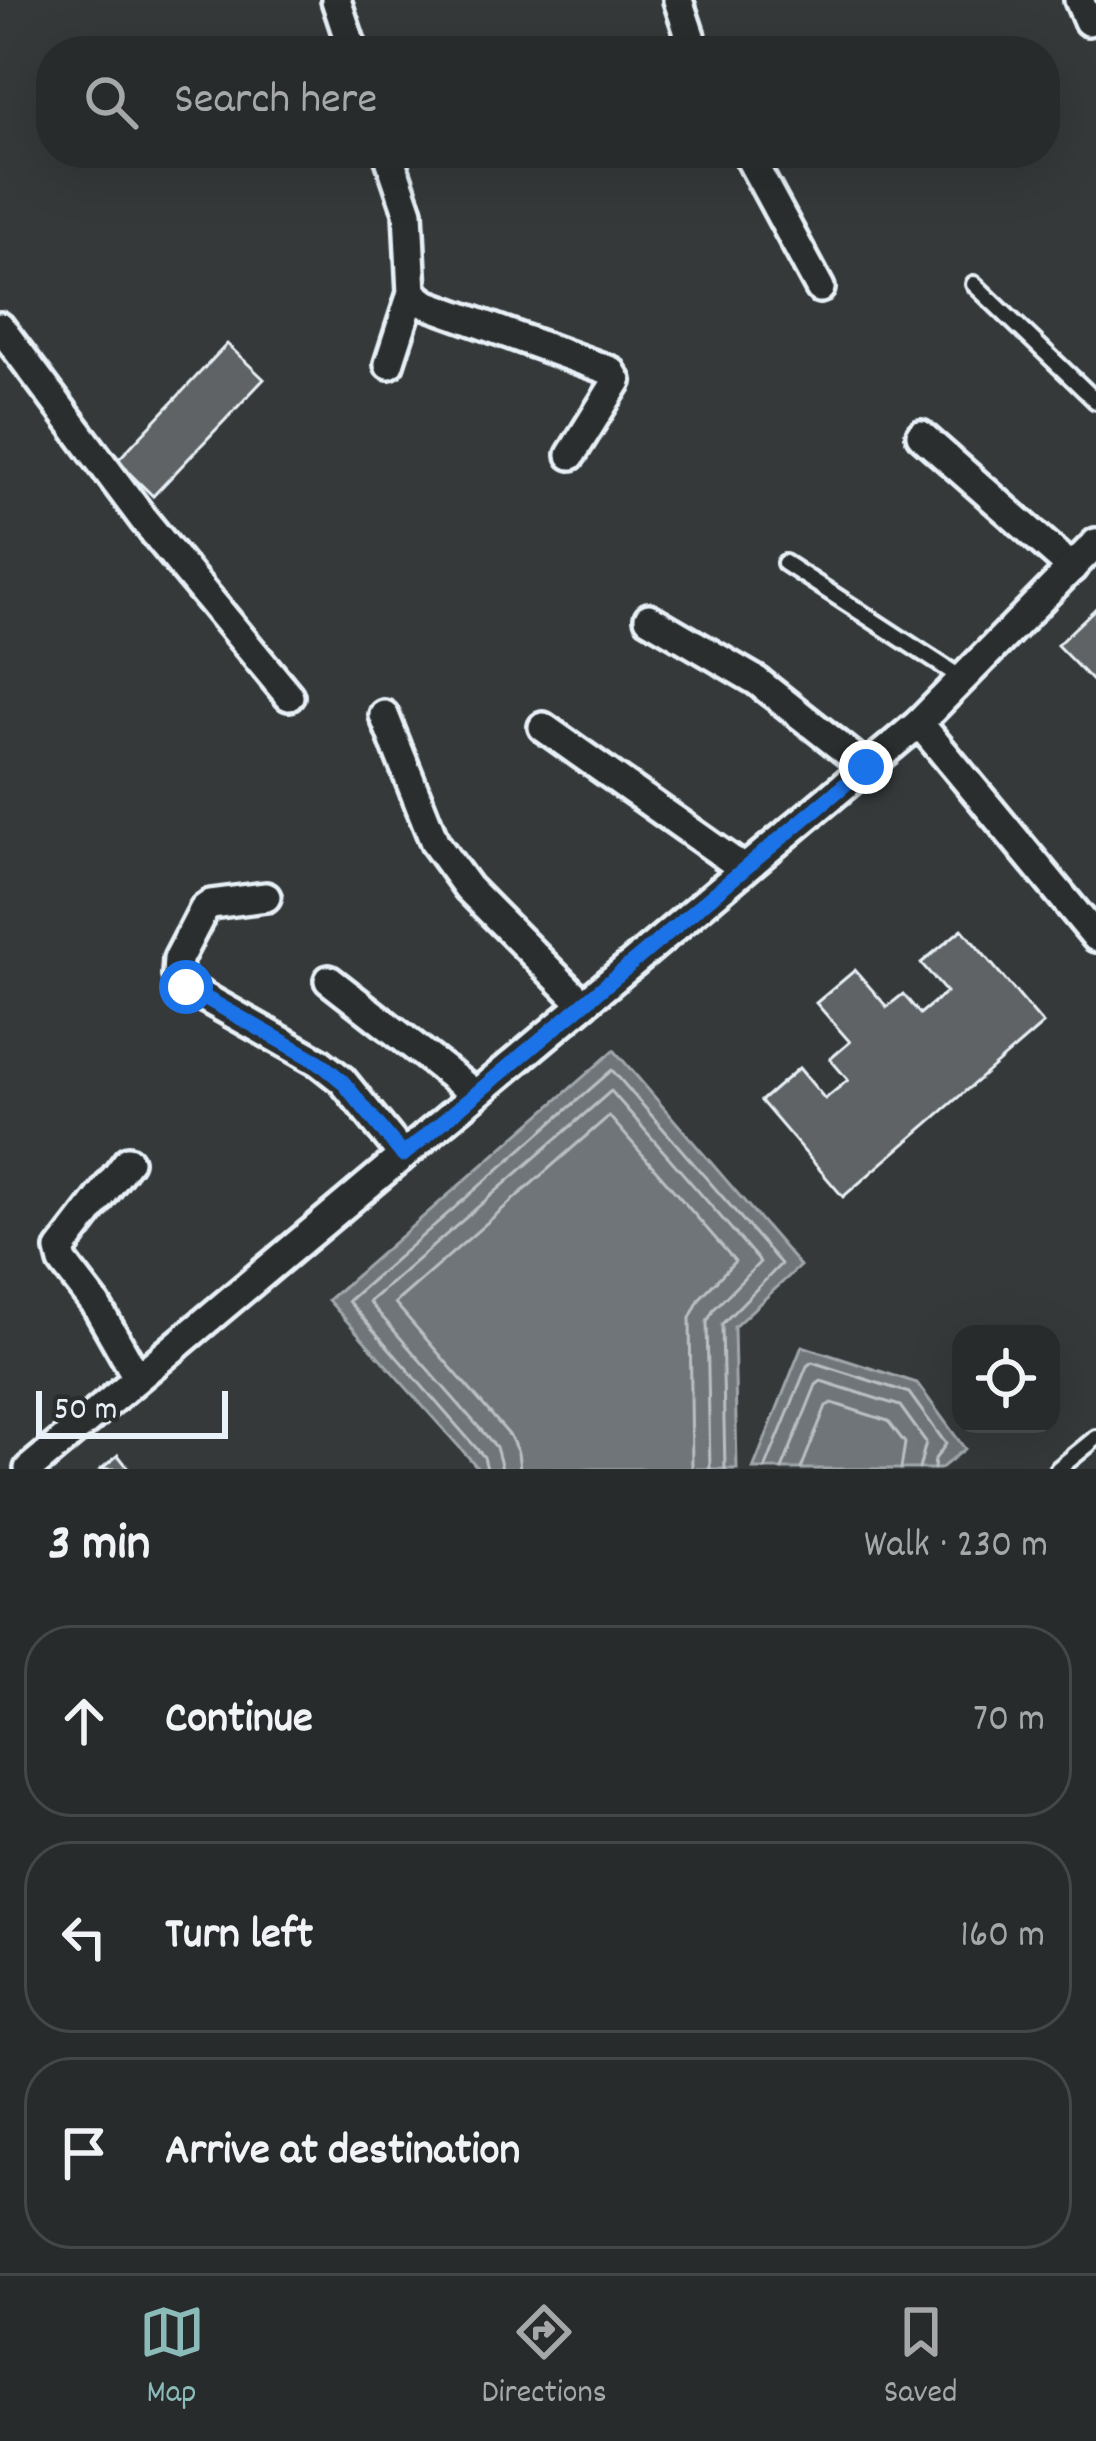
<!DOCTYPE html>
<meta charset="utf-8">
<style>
body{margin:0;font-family:Dekko,sans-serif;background:#343738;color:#f1f3f6}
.controls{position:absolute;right:36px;bottom:36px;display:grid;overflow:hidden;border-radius:24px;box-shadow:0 12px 48px #0002}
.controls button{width:108px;height:108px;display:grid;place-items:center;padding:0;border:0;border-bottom:3px solid #444748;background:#282b2c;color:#f1f3f6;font:60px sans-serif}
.scale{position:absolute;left:36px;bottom:30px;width:192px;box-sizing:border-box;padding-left:12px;border:6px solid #e8f1f8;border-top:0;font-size:33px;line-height:42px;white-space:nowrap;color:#e8f1f8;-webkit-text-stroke:9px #2a2d2e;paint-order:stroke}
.stop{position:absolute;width:36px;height:36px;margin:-27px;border:9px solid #1a73e8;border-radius:50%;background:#fff}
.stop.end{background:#1a73e8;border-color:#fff;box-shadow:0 3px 12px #0008}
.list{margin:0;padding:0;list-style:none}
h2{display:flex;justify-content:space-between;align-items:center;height:156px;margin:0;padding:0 48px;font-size:51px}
h2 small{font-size:39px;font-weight:400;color:#a5a7a9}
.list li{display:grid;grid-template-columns:78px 1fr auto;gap:36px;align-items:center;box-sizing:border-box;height:192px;margin:0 24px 24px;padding:0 24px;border:3px solid #444748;border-radius:48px}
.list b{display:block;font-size:45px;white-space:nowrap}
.list em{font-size:39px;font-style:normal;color:#a5a7a9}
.icon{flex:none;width:66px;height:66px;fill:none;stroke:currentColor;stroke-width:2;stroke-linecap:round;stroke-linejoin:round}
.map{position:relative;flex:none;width:1096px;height:1469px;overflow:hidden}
.search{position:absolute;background:#282b2c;box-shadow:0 12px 48px #0002;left:36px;right:36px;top:36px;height:132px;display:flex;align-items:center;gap:30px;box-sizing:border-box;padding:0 42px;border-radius:48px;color:#a5a7a9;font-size:45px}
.sheet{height:804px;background:#282b2c}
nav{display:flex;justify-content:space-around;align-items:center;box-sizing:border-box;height:168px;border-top:3px solid #444748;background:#282b2c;font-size:33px;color:#a5a7a9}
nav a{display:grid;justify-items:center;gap:6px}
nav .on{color:#8bbbb9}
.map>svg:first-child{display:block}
</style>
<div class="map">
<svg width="1096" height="1469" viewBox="0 0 1096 1469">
<rect width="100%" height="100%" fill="#35393a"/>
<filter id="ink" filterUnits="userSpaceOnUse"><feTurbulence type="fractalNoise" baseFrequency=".00833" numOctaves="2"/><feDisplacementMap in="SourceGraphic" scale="24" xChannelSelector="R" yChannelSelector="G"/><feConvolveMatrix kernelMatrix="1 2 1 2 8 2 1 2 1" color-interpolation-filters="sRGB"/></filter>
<g filter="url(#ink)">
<g fill="#707579" stroke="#a0a7ac" stroke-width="3">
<polygon points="614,1050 800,1266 734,1327 737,1469 479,1469 328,1300"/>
<polygon points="802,1346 917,1383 965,1449 940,1469 753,1469"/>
</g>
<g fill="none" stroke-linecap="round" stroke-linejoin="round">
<g stroke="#b8bfc5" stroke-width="3">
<polyline points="487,1469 484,1457 348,1301 612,1070 781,1264 722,1324 725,1469"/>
<polyline points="502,1469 496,1447 369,1302 611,1091 760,1262 714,1309 707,1322 710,1469"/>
<polyline points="520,1469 518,1453 510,1436 395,1303 609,1116 735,1261 700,1298 690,1318 692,1469"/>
<polyline points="765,1469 807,1366 812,1362 909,1393 946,1444 935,1459 934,1469"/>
<polyline points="782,1469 816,1385 821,1381 900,1406 926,1442 919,1469"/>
<polyline points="801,1469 826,1406 832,1403 888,1421 905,1443 901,1469"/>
</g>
</g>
<g fill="#5f6365" stroke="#e8f1f8" stroke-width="3">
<polygon points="227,344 264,379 153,496 117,461"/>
<polygon points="1096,608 1096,685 1057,645"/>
<polygon points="962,929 1043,1024 843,1197 761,1101 799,1068 825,1099 848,1080 830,1059 850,1042 816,1003 855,970 887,1007 903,994 920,1014 946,992 921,963"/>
<polygon points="118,1455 129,1469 101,1469"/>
</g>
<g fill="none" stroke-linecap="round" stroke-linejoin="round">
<defs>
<g id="lane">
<polyline points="974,284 1096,401"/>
<polyline points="785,563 963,679"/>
<polyline points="1058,1469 1096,1438"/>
</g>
<g id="street">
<polyline points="336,0 353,51"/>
<polyline points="678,0 695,51"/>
<polyline points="1079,0 1088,21"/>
<polyline points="388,153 408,212 412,293 389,364"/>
<polyline points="747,153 820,288"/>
<polyline points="412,293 426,304 611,371 617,381 571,455"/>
<polyline points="0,327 144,520 289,696"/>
<polyline points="921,435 1072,568"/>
<polyline points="649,618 757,681 866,767"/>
<polyline points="384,715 435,843 468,888 583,1004"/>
<polyline points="919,723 1096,937"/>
<polyline points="543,727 744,869"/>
<polyline points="266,897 211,904 204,909 178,959 177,975 186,987 319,1062 342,1080 403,1155"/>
<polyline points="329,980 475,1094"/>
<polyline points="128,1161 60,1250 63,1262 96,1305 137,1377"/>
<polyline points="29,1469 919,723 1096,543"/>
</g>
</defs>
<use href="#lane" stroke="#e8f1f8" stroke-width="22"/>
<use href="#street" stroke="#e8f1f8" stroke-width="36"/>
<use href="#lane" stroke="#2a2d2e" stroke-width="14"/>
<use href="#street" stroke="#2a2d2e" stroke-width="27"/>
</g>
</g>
<g fill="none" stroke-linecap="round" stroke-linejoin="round" filter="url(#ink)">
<polyline stroke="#1a73e8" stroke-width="15" points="186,987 319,1062 342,1081 403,1155 866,767"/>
</g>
</svg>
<div class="controls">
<button><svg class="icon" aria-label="locate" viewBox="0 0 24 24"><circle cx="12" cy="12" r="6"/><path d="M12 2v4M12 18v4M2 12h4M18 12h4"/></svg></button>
</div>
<div class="scale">50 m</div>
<div class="stop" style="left:186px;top:987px"></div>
<div class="stop end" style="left:866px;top:767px"></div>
<div class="search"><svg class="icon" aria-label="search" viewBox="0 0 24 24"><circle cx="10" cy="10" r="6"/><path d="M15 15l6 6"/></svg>Search here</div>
</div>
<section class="sheet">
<h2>3 min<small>Walk · 230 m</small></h2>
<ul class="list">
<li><svg class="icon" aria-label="ahead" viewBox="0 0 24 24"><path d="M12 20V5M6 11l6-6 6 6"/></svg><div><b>Continue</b></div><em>70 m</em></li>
<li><svg class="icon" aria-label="left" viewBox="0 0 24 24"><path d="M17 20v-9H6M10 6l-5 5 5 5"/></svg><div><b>Turn left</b></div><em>160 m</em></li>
<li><svg class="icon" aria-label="arrive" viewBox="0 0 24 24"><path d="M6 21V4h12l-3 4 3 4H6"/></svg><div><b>Arrive at destination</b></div></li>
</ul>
</section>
<nav>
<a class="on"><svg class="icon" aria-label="map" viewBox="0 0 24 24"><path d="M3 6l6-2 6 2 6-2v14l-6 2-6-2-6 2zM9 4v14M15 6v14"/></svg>Map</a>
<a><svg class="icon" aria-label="directions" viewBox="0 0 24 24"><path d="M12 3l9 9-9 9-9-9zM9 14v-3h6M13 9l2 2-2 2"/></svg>Directions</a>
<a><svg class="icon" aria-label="saved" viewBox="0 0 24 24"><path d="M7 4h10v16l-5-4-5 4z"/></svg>Saved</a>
</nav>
